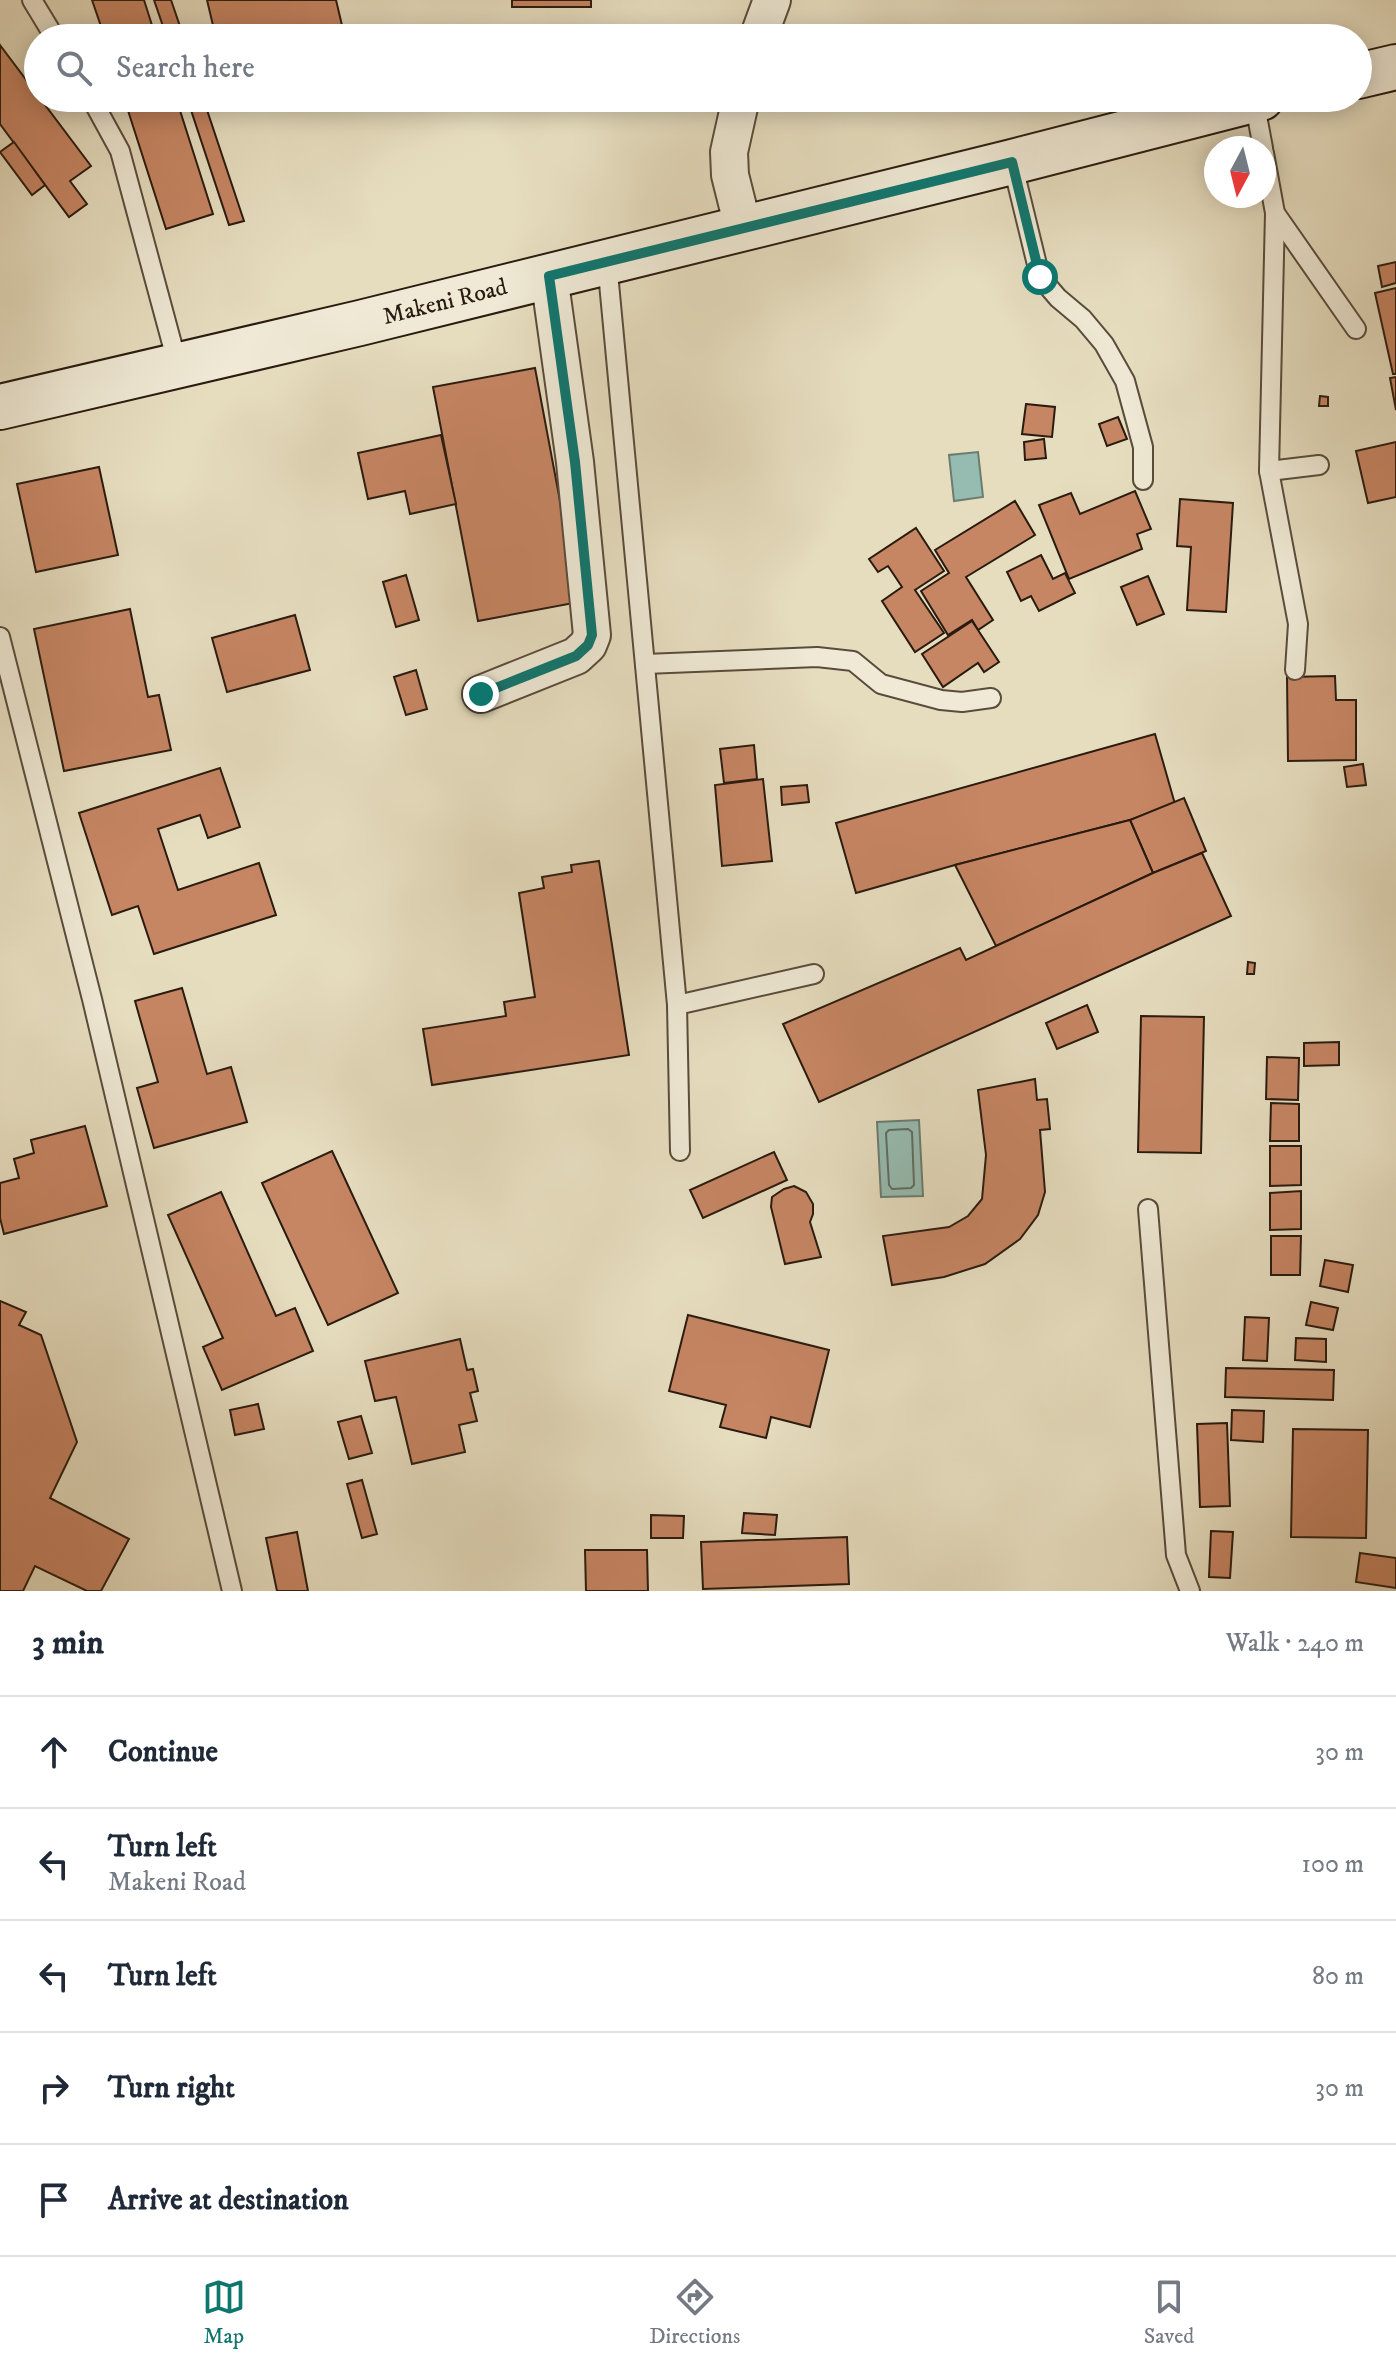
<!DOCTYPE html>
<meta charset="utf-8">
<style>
body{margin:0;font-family:"IM FELL DW Pica",serif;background:#f2f2f3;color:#1f2937}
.compass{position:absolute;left:1204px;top:136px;width:72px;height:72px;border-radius:50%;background:#fff;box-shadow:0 4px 20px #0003;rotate:187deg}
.stop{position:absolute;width:24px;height:24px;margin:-18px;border:6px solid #0f766e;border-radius:50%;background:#fff}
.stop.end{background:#0f766e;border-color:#fff;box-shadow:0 2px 8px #0008}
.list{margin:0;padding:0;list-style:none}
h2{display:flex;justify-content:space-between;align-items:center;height:104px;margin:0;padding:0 32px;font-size:34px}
h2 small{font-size:26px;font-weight:400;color:#747a83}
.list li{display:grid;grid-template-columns:52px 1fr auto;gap:24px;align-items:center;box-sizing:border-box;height:112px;padding:0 32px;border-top:2px solid #e0e1e3}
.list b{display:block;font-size:30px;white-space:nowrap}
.list p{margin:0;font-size:26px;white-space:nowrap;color:#747a83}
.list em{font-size:26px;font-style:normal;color:#747a83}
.icon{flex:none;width:44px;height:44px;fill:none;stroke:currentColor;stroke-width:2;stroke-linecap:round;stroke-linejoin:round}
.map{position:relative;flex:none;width:1396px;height:1591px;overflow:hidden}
.search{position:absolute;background:#fff;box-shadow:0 4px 20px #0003;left:24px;right:24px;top:24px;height:88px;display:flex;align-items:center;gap:20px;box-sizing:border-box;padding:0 28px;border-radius:44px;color:#747a83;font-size:30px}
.sheet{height:664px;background:#fff}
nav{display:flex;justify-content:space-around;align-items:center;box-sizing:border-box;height:112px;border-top:2px solid #e0e1e3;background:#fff;font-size:22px;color:#747a83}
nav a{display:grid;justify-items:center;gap:4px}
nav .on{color:#0f766e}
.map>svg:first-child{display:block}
</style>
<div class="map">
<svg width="1396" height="1591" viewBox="0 0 1396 1591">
<rect width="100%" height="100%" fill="#e6ddbf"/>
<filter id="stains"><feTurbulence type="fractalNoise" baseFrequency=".0025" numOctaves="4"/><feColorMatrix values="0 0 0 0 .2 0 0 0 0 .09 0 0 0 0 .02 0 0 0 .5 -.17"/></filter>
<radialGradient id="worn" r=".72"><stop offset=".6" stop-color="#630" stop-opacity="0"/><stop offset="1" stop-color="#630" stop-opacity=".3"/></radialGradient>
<g fill="#96bcb1" stroke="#6b7c71" stroke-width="2">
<polygon points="978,452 983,497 954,501 949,455"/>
<polygon points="919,1120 923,1196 881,1197 877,1122"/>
</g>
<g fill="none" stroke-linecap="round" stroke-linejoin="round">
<polygon stroke="#606c60" stroke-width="2" points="908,1129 912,1132 914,1185 911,1188 892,1189 889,1185 886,1133 889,1130"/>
</g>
<g fill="#c68563" stroke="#2a1b10" stroke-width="2">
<polygon points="92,0 144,0 156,38 105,38"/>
<polygon points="154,0 171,0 184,38 167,38"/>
<polygon points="207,0 336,0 345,38 216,38"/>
<rect x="512" y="0" width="79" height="7"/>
<polygon points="0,45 91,166 70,181 87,204 69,217 0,124"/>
<polygon points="124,98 176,98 213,214 166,229"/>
<polygon points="187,98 203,98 244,221 229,225"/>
<polygon points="14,142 45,185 32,195 0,152"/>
<polygon points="1396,262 1396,283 1382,287 1378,266"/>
<polygon points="1396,288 1396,374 1393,374 1375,293"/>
<polygon points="535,368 579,602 478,621 433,387"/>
<polygon points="1396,377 1396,410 1390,378"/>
<polygon points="1320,396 1328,397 1328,406 1319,406"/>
<polygon points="1026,404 1055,407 1052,437 1022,434"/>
<polygon points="1118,417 1127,439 1107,446 1099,424"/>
<polygon points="441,435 456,504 410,514 405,491 368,499 358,453"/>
<polygon points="1044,439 1046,458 1025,460 1024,442"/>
<polygon points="1396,442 1396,497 1368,503 1356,451"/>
<polygon points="99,467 118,555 36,572 17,484"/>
<polygon points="1135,491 1151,529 1137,534 1142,549 1069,579 1039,505 1071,493 1080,514"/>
<polygon points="1180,499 1233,503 1226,612 1187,610 1191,547 1177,546"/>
<polygon points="1015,501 1035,535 966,577 993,620 978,630 972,620 948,635 921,591 949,573 935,550"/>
<polygon points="916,528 944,571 915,590 944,633 915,652 882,601 902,587 888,566 878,572 869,559"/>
<polygon points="1041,555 1053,579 1065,573 1075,593 1039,611 1031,596 1021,601 1007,572"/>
<polygon points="406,575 419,620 396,627 383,582"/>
<polygon points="1148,576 1164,614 1137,625 1121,587"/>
<polygon points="130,609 148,697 159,695 171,750 64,771 34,629"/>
<polygon points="295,615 310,670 227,692 212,638"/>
<polygon points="972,621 999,662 984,672 978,663 943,687 922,654"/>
<polygon points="416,670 427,709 406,715 394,677"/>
<polygon points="1335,676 1336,700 1356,700 1356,760 1288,761 1287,677"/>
<polygon points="1155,734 1175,804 1130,820 955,865 856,893 836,823"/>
<polygon points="754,745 757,779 724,783 720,749"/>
<polygon points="1363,764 1366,785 1347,787 1344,767"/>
<polygon points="220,768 240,827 208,838 200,815 158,829 178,890 259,863 276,915 154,954 138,906 112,915 79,813"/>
<polygon points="763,779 772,861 722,866 715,785"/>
<polygon points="807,785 809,802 782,805 781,787"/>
<polygon points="1184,798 1206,851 1153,873 1130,820"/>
<polygon points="1130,820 1153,873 996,946 955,865"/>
<polygon points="1202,853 1231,916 819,1102 783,1024 960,948 966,960 1153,873"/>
<polygon points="599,861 629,1055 432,1085 423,1029 506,1016 504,1002 535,997 519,893 544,888 542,877 572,872 571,865"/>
<polygon points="1248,962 1255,963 1254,974 1247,974"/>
<polygon points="182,988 207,1074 231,1067 247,1122 154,1148 137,1088 158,1082 135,1001"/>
<polygon points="1087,1005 1098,1032 1057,1049 1046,1023"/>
<polygon points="1141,1016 1204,1017 1201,1153 1138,1152"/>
<polygon points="1339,1042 1339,1065 1304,1066 1304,1043"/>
<polygon points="1267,1057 1299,1058 1298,1100 1266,1099"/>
<polygon points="1035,1079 1037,1100 1047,1099 1050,1129 1040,1130 1045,1192 1038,1215 1020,1239 985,1264 944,1277 892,1285 883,1236 949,1227 968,1216 982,1199 986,1155 978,1090"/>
<polygon points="1271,1103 1299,1104 1299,1141 1270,1141"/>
<polygon points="85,1126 107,1206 4,1234 0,1218 0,1183 19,1178 14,1159 34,1153 31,1140"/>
<polygon points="1270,1146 1301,1146 1301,1185 1270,1186"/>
<polygon points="332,1151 398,1293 328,1325 262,1183"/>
<polygon points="774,1152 787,1180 703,1218 690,1190"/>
<polygon points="794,1186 806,1192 813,1204 813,1214 810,1222 821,1257 785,1264 771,1207 772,1197 784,1189"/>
<polygon points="1301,1191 1301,1229 1270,1230 1270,1193"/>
<polygon points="221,1192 276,1316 295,1308 313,1351 222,1390 203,1347 223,1338 168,1215"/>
<polygon points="1271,1236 1301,1236 1300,1275 1271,1275"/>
<polygon points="1325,1260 1353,1265 1348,1292 1320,1286"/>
<polygon points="0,1301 26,1312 19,1325 41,1335 77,1442 50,1498 129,1539 101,1591 87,1591 35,1566 23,1591 0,1591"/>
<polygon points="1311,1302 1338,1308 1333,1330 1306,1325"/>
<polygon points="688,1315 829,1350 810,1427 771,1417 766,1438 720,1427 726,1405 669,1391"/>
<polygon points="1245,1317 1269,1318 1267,1361 1243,1360"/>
<polygon points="1296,1338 1326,1339 1326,1362 1295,1360"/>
<polygon points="460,1339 467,1370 473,1369 478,1391 470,1393 477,1421 459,1425 465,1452 412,1464 396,1397 375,1401 365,1361"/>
<polygon points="1226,1368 1334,1370 1333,1400 1225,1397"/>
<polygon points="258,1404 264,1429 235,1435 230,1410"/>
<polygon points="1232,1410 1264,1411 1263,1442 1231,1440"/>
<polygon points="361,1416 372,1453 349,1459 338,1422"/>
<polygon points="1227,1423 1230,1506 1200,1507 1197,1424"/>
<polygon points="1293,1429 1368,1430 1366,1538 1291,1537"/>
<polygon points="362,1480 377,1534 362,1538 347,1484"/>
<polygon points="744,1513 777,1515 775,1535 742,1533"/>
<polygon points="651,1515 684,1516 683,1538 651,1538"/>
<polygon points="1211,1531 1233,1532 1230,1578 1209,1577"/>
<polygon points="297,1532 308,1591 277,1591 266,1538"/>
<polygon points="847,1537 849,1584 703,1589 701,1542"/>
<polygon points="585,1550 647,1550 648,1591 586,1591"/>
<polygon points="1360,1553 1396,1558 1396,1588 1356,1582"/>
</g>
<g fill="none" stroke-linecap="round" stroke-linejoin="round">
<defs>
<g id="lane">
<polyline points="32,0 55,38"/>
<polyline points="91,98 120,151 178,366"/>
<polyline points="1254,100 1263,148"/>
<polyline points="1264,153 1275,213 1269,471 1319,465"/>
<polyline points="1012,162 1040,277 1058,298 1083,319 1104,344 1125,381 1143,447 1143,480"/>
<polyline points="1275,213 1356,329"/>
<polyline points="607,262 677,1005 680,1151"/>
<polyline points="1269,471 1298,624 1295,670"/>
<polyline points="0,637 92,999 232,1591"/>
<polyline points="645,664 817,657 853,661 881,684 941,700 962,702 991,698"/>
<polyline points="677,1005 814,974"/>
<polyline points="1148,1209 1176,1555 1190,1591"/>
</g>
<g id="street">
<polyline points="758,38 772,0"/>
<polyline points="741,98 729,152 730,175 743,227"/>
<polyline points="481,694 576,656 588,645 592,635 575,462 549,276"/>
</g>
<g id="secondary">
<polyline points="1358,76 1396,67"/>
<polyline points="0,407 360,323 1012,162 1261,98"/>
</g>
</defs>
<use href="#lane" stroke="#594c3c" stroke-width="22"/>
<use href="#street" stroke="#594c3c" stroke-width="40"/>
<use href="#secondary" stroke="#2a1b10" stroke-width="48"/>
<use href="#lane" stroke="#efe9d5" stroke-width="18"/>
<use href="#street" stroke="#efe9d5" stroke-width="36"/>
<use href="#secondary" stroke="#efe9d5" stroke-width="44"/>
</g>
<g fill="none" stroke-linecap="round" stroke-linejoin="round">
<polyline stroke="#0f766e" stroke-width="10" points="481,694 576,656 588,645 592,635 575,462 549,276 1012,162 1040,277"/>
</g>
<g text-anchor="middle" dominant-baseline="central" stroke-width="8" stroke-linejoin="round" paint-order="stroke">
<g font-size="24" fill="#2a1b10" stroke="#efe9d5">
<text transform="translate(445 302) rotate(-14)">Makeni Road</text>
</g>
</g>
<rect width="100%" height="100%" filter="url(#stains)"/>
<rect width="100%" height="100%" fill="url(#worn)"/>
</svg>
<svg class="compass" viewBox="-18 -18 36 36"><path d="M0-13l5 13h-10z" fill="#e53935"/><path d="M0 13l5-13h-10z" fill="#747a83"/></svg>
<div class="stop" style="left:1040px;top:277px"></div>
<div class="stop end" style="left:481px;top:694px"></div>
<div class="search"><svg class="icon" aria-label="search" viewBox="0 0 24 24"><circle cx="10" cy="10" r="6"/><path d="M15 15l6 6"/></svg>Search here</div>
</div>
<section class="sheet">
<h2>3 min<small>Walk · 240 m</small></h2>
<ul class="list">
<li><svg class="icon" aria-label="ahead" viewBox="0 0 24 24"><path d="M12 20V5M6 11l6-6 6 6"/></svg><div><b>Continue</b></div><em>30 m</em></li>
<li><svg class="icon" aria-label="left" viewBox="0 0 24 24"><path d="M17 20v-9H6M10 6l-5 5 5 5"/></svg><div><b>Turn left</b><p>Makeni Road</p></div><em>100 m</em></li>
<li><svg class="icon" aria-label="left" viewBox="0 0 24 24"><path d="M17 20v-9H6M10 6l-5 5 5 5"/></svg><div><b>Turn left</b></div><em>80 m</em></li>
<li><svg class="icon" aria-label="right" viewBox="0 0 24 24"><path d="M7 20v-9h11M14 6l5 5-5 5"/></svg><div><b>Turn right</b></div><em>30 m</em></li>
<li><svg class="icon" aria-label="arrive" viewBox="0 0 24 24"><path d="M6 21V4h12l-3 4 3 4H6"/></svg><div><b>Arrive at destination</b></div></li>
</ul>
</section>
<nav>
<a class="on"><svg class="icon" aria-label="map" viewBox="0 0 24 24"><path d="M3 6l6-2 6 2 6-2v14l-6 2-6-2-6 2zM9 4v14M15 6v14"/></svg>Map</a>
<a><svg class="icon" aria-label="directions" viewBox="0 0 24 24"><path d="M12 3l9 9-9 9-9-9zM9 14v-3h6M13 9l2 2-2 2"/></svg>Directions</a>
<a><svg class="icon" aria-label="saved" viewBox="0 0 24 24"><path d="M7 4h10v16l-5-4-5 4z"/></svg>Saved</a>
</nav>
